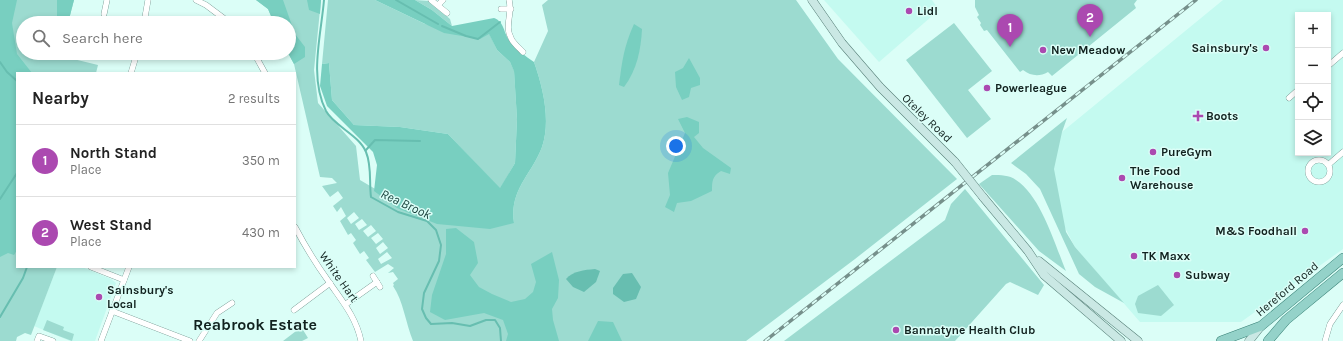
<!DOCTYPE html>
<meta charset="utf-8">
<style>
body{margin:0;font-family:Karla,sans-serif;background:#f2f2f2;color:#222}
.controls{position:absolute;right:12px;top:12px;display:grid;overflow:hidden;border-radius:0px;box-shadow:0 2px 6px #0003}
.controls button{width:36px;height:36px;display:grid;place-items:center;padding:0;border:0;border-bottom:1px solid #e0e0e0;background:#fff;color:#222;font:20px sans-serif}
.you{position:absolute;left:676px;top:146px;width:14px;height:14px;margin:-10px;border:3px solid #fff;border-radius:50%;background:#1a73e8;box-shadow:0 0 0 6px #1a73e833}
.badge{display:grid;place-items:center;width:26px;height:26px;border-radius:50%;background:#ab49b0;color:#fff;font-size:13px;font-weight:700}
.pin{position:absolute;translate:-50% -33px;filter:drop-shadow(0 1px 2px #0008)}
.pin::after{content:'';position:absolute;top:21px;width:14px;height:12px;background:inherit;clip-path:polygon(0 0,100% 0,50% 100%)}
.list{margin:0;padding:0;list-style:none}
h2{display:flex;justify-content:space-between;align-items:center;height:52px;margin:0;padding:0 16px;font-size:17px}
h2 small{font-size:13px;font-weight:400;color:#767676}
.list li{display:grid;grid-template-columns:26px 1fr auto;gap:12px;align-items:center;box-sizing:border-box;height:72px;padding:0 16px;border-top:1px solid #e0e0e0}
.list b{display:block;font-size:15px;white-space:nowrap}
.list p{margin:0;font-size:13px;white-space:nowrap;color:#767676}
.list em{font-size:13px;font-style:normal;color:#767676}
.icon{flex:none;width:22px;height:22px;fill:none;stroke:currentColor;stroke-width:2;stroke-linecap:round;stroke-linejoin:round}
.map{position:relative;flex:none;width:1343px;height:341px;overflow:hidden}
.search{position:absolute;background:#fff;box-shadow:0 2px 6px #0003;left:16px;top:16px;width:280px;height:44px;display:flex;align-items:center;gap:10px;box-sizing:border-box;padding:0 14px;border-radius:22px;color:#767676;font-size:15px}
.panel{position:absolute;background:#fff;box-shadow:0 2px 6px #0003;left:16px;top:72px;width:280px;height:196px;border-radius:0px}
.map>svg:first-child{display:block}
</style>
<div class="map">
<svg width="1343" height="341" viewBox="0 0 1343 341">
<rect width="100%" height="100%" fill="#dbfef7"/>
<g fill="#c4faf0" fill-rule="evenodd">
<polygon points="824,0 932,0 939,10 879,62"/>
<path d="M1223,0H1343V249L1241,322H1140L1075,247L1029,159ZM1298,15H1328V153H1298Z"/>
<polygon points="57,267 82,267 111,279 116,283 95,341 70,341 34,326"/>
</g>
<g fill="#9cdbd0" fill-rule="evenodd">
<polygon points="0,0 74,0 68,23 23,23 23,53 61,53 61,56 98,65 96,73 17,73 17,267 57,267 31,335 25,333 17,337 16,341 0,341"/>
<path d="M256,0H321L314,70L318,103L356,146L360,180L377,190L514,223C509,190 532,174 542,147C551,121 543,87 534,62L548,31L542,5L548,0H796L838,59L957,179L855,259L746,341H413C406,324 403,300 393,286L394,285L393,283L398,279L393,272L388,273L394,268L388,264L375,272L366,260L369,258L364,251L360,254L353,243L356,240L351,233L348,235L340,221L346,216L341,207L337,212L333,206L343,198L338,191L330,197L322,186L337,183L332,178L320,177L294,64L288,53H289V23H274L268,9ZM354,212L359,218L351,224L347,218ZM362,219L367,225L359,230L355,224ZM371,225L376,231L368,237L363,231ZM378,233L383,239L376,244L371,238ZM383,242L388,248L380,254L376,248ZM387,252L392,258L381,264L378,259Z"/>
<polygon points="328,0 375,0 425,24 489,33 497,50 510,62 514,70 517,119 515,163 500,189 448,134 400,127 354,125 332,100 329,63 322,64"/>
<polygon points="415,0 429,1 450,19 452,26 432,10"/>
<path d="M975,0H1137L1134,4L1136,8L1052,76L1048,72C1039,77 1031,76 1023,70L1020,72L987,30L984,31L980,25L981,23L977,17L979,15L975,7Z"/>
<polygon points="954,23 992,71 968,90 991,119 967,138 906,60"/>
<polygon points="1067,118 1062,132 1054,169 1066,232 1075,247 1124,303 1095,287 1079,274 1040,189 1026,174 1011,163"/>
<path d="M992,175C1001,175 1009,175 1016,180C1041,196 1055,245 1066,271L1039,251L979,184Z"/>
<polygon points="965,189 1044,285 1038,295 1010,282 1006,284 955,341 784,341 945,220 951,204"/>
<polygon points="1158,285 1174,305 1161,316 1138,313 1135,304 1138,296"/>
<polygon points="47,320 64,327 63,330 74,334 72,341 43,330"/>
<polygon points="300,325 308,338 302,341 283,341 300,328"/>
</g>
<g fill="#78cfc0">
<polygon points="0,0 17,0 12,23 17,54 32,73 17,73 17,250 14,255 8,253 0,257"/>
<polygon points="57,0 74,0 68,23 57,23"/>
<polygon points="256,0 283,0 295,34 305,47 305,57 294,64 288,53 289,53 289,23 274,23 268,9"/>
<polygon points="307,0 321,0 320,14 309,10"/>
<path d="M375,0H415L432,10L452,26L494,18C505,22 503,33 510,41C517,50 525,56 534,62C543,87 551,121 542,147C532,174 509,190 514,223L490,229L437,224L397,208L374,191L377,165L373,152L327,106L320,86L322,64L329,63L332,100L354,125L400,127L448,134L500,188L515,163L517,119L514,71L510,62L497,50L489,34L480,39L444,33Z"/>
<path d="M634,24L642,29C641,49 637,70 624,87L619,85C622,61 624,46 634,24Z"/>
<polygon points="689,58 700,78 700,85 691,88 689,97 682,100 676,87 675,72 683,68"/>
<path d="M687,117L699,122V133L694,137L703,148L731,168L730,174L721,171C712,176 712,182 712,191L691,201L677,203L674,212L665,207L670,195L668,173L685,133L678,119Z"/>
<polygon points="456,228 474,242 478,263 470,275 479,287 492,294 511,302 525,299 533,292 536,282 531,264 552,252 559,280 558,298 552,309 553,320 559,341 506,341 508,334 503,320 484,313 445,320 430,312 432,295 446,254 446,229"/>
<polygon points="598,321 613,322 622,341 588,341"/>
</g>
<g fill="#67beb0">
<path d="M595,269L600,271L596,282L584,292L573,287L566,279C573,271 584,270 595,269Z"/>
<polygon points="632,273 641,287 636,299 624,302 613,294 613,288 623,274"/>
</g>
<g fill="none" stroke-linecap="round" stroke-linejoin="round">
<g stroke="#67beb0" stroke-width="2">
<path d="M324,0C321,36 309,77 326,111C334,126 359,135 366,152C372,166 369,183 371,197L398,212L427,221L436,230L441,245L439,261L424,293L422,309L426,318L431,324L452,323L470,326L486,320H495L500,328L501,341"/>
<polyline points="396,0 438,24"/>
<polyline points="442,26 466,36 478,39 500,22"/>
<polyline points="0,62 7,72 17,81"/>
<polyline points="366,150 375,140 420,141"/>
<polyline points="0,199 17,173"/>
<polyline points="0,317 23,278 27,267"/>
</g>
<defs>
<g id="street">
<polyline points="196,0 206,5 230,23"/>
<polyline points="431,0 447,13"/>
<path d="M509,0C513,13 504,26 511,38C513,43 519,48 523,52"/>
<polyline points="438,5 443,0"/>
<polyline points="501,9 511,9"/>
<polyline points="104,14 107,0"/>
<polyline points="144,23 148,0"/>
<polyline points="254,53 265,73"/>
<polyline points="1328,66 1343,53"/>
<polyline points="131,73 137,53"/>
<polyline points="1289,98 1298,90"/>
<circle cx="1319" cy="171" r="11"/>
<polyline points="1328,165 1343,152"/>
<path d="M295,227C305,246 316,264 329,282C342,301 356,317 361,341"/>
<polyline points="91,267 124,280"/>
<polyline points="373,276 380,287"/>
<polyline points="346,304 377,282"/>
<polyline points="294,310 330,283"/>
<polyline points="112,311 190,341"/>
<polyline points="37,341 39,336 53,341"/>
<polyline points="101,341 129,267"/>
<polyline points="199,341 217,313 232,303"/>
<polyline points="1325,341 1330,324 1343,305"/>
</g>
<g id="secondary">
<polyline points="812,0 842,43 880,87 955,162"/>
<polyline points="983,197 1028,251 1044,275 1121,341"/>
<polyline points="1039,261 1138,341"/>
<polyline points="1249,341 1261,326"/>
</g>
<g id="primary">
<polyline points="1221,341 1261,326 1343,258"/>
<polyline points="1268,341 1286,320 1343,273"/>
</g>
</defs>
<use href="#street" stroke="#588079" stroke-width="6"/>
<use href="#secondary" stroke="#588079" stroke-width="9"/>
<use href="#primary" stroke="#388176" stroke-width="10"/>
<use href="#street" stroke="#fff" stroke-width="5.5"/>
<use href="#secondary" stroke="#cae8e4" stroke-width="8"/>
<use href="#primary" stroke="#94d2c9" stroke-width="9"/>
<defs>
<polyline id="rail" points="765,341 1196,0"/>
</defs>
<use href="#rail" stroke="#76908b" stroke-width="3.5"/>
<use href="#rail" stroke="#dbfef7" stroke-width="2" stroke-dasharray="6" stroke-linecap="butt"/>
<defs>
<polyline id="secondary-bridge" points="955,162 983,197"/>
</defs>
<use href="#secondary-bridge" stroke="#588079" stroke-width="9" stroke-linecap="butt"/>
<use href="#secondary-bridge" stroke="#cae8e4" stroke-width="8"/>
</g>
<g fill="#ab49b0" stroke="#dbfef7" stroke-width="1.5">
<circle cx="909" cy="11" r="4"/>
<circle cx="1266" cy="48" r="4"/>
<circle cx="1043" cy="50" r="4"/>
<circle cx="987" cy="88" r="4"/>
<path d="M1196 110h4v4h4v4h-4v4h-4v-4h-4v-4h4z"/>
<circle cx="1153" cy="152" r="4"/>
<circle cx="1122" cy="178" r="4"/>
<circle cx="1305" cy="231" r="4"/>
<circle cx="1134" cy="256" r="4"/>
<circle cx="1177" cy="275" r="4"/>
<circle cx="99" cy="297" r="4"/>
<circle cx="896" cy="330" r="4"/>
</g>
<g text-anchor="middle" dominant-baseline="central" stroke-width="3" stroke-linejoin="round" paint-order="stroke">
<g font-size="12" font-weight="bold" fill="#11221f" stroke="#dbfef7" text-anchor="start">
<text x="917" y="11">Lidl</text>
<text x="1258" y="48" text-anchor="end">Sainsbury's</text>
<text x="1051" y="50">New Meadow</text>
<text x="995" y="88">Powerleague</text>
<text x="1206" y="116">Boots</text>
<text x="1161" y="152">PureGym</text>
<text x="1130" y="171">The Food<tspan x="1130" dy="14">Warehouse</tspan></text>
<text x="1297" y="231" text-anchor="end">M&amp;S Foodhall</text>
<text x="1142" y="256">TK Maxx</text>
<text x="1185" y="275">Subway</text>
<text x="107" y="290">Sainsbury's<tspan x="107" dy="14">Local</tspan></text>
<text x="904" y="330">Bannatyne Health Club</text>
</g>
<g font-size="12" fill="#11221f" stroke="#dbfef7">
<text transform="translate(927 118) rotate(44)">Oteley Road</text>
<text transform="translate(339 277) rotate(55)">White Hart</text>
<text transform="translate(1287 289) rotate(-40)">Hereford Road</text>
</g>
<g font-size="13" font-style="italic" fill="#163f39" stroke="#dbfef7">
<text transform="translate(406 204) rotate(25)">Rea Brook</text>
</g>
<g font-size="16" font-weight="bold" fill="#11221f" stroke="#dbfef7">
<text x="255" y="324">Reabrook Estate</text>
</g>
</g>
</svg>
<div class="controls">
<button>+</button>
<button>−</button>
<button><svg class="icon" aria-label="locate" viewBox="0 0 24 24"><circle cx="12" cy="12" r="6"/><path d="M12 2v4M12 18v4M2 12h4M18 12h4"/></svg></button>
<button><svg class="icon" aria-label="layers" viewBox="0 0 24 24"><path d="M12 4l9 5-9 5-9-5zM3 14l9 5 9-5"/></svg></button>
</div>
<div class="you"></div>
<div class="pin badge" style="left:1010px;top:47px">1</div>
<div class="pin badge" style="left:1090px;top:37px">2</div>
<div class="search"><svg class="icon" aria-label="search" viewBox="0 0 24 24"><circle cx="10" cy="10" r="6"/><path d="M15 15l6 6"/></svg>Search here</div>
<section class="panel">
<h2>Nearby<small>2 results</small></h2>
<ul class="list">
<li><span class="badge">1</span><div><b>North Stand</b><p>Place</p></div><em>350 m</em></li>
<li><span class="badge">2</span><div><b>West Stand</b><p>Place</p></div><em>430 m</em></li>
</ul>
</section>
</div>
